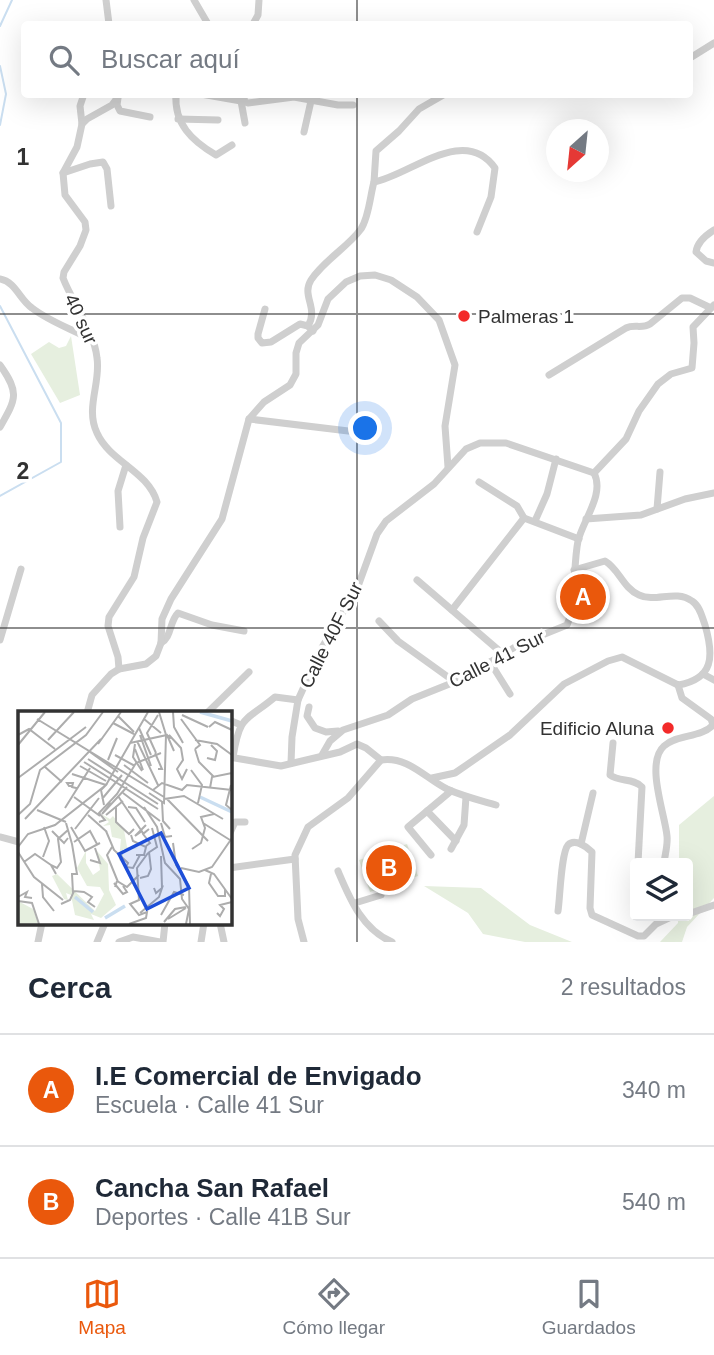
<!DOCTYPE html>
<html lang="es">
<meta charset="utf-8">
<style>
body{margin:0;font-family:Arial,sans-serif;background:#f2f2f3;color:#1f2937}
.controls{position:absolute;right:21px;bottom:21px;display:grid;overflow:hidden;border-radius:7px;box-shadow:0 7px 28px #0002}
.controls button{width:63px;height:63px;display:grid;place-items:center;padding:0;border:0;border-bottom:2px solid #e0e1e3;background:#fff;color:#1f2937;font:35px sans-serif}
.compass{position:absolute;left:546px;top:119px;width:63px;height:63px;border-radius:50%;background:#fff;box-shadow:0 7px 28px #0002;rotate:207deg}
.you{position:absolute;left:366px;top:429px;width:24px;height:24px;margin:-18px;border:5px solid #fff;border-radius:50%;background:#1a73e8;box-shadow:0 0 0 10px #1a73e833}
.badge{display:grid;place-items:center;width:46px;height:46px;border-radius:50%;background:#ea580c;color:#fff;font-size:23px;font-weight:700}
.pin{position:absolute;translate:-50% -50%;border:4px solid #fff;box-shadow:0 2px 7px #0006}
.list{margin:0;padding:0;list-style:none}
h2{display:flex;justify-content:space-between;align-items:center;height:91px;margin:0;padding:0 28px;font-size:30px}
h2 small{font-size:23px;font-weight:400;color:#747a83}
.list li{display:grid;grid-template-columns:46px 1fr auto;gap:21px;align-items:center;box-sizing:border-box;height:112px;padding:0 28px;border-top:2px solid #e0e1e3}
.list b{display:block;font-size:26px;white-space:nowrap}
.list p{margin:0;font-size:23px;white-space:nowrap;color:#747a83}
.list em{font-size:23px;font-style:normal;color:#747a83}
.icon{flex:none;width:38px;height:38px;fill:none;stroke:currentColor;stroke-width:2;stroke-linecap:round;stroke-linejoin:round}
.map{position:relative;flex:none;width:714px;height:942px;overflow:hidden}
.search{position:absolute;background:#fff;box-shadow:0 7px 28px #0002;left:21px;right:21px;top:21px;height:77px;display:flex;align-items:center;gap:18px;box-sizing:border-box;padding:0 24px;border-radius:7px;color:#747a83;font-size:26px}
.sheet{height:315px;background:#fff}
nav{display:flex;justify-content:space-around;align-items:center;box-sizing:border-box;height:98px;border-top:2px solid #e0e1e3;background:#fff;font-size:19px;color:#747a83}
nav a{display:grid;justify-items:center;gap:4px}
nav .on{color:#ea580c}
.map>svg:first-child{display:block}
</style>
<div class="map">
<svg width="714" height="942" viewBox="0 0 714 942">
<rect width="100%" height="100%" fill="#fff"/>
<g fill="#e6efdf">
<polygon points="71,336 80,395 60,403 31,354 49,342 59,348 66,346"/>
<polygon points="714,796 714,898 687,927 682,942 660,942 678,923 678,916 688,916 688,863 679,863 679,825"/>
<polygon points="407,844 418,876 370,892 359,860"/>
<polygon points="424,886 481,888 530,925 572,942 525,942 483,934 468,913"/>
</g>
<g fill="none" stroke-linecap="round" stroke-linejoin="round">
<g stroke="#cadef0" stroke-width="2">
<polyline points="0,26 12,0"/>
<polyline points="0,66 6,94 0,125"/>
<polyline points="0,306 61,423 61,462 0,496"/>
</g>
<g stroke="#cfcfcf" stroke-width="7">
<polyline points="106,0 109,24"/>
<polyline points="194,0 208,24"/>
<polyline points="253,24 258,15 259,0"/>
<polyline points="690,58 714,43"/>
<path d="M176,94C174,124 192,141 216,155L232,145"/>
<polyline points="201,94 241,101"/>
<polyline points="243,94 245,102 248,103 294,97 338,105 353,105"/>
<path d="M445,94L419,109L399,131L376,151L374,182C409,176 464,124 495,168L491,197L477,232"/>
<polyline points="118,98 117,105 120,111 150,117"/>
<polyline points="244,102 241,101 245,123"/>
<polyline points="178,119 218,120"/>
<polyline points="82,124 80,106 84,94"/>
<polyline points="304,132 311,101"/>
<polyline points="63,173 90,164 103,162 107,169 111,206"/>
<path d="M714,230C706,235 697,243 696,252L706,261L714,263"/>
<path d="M0,279C16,282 19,299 32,308C50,322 72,329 92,340"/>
<polyline points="265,309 258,334 258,338 262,343 271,342 300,324 308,326"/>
<path d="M313,331L308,326C319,308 301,296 311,280C324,260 347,248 361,229C369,217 370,196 374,182"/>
<path d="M0,365C20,393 16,399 0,427"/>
<path d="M549,375L626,328C634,324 642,329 650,324L682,298H690L711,308"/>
<polyline points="249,419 365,433"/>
<polyline points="594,473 626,439 639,411 658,384 671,374 692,368 694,343 693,327 714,305"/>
<polyline points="479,482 517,506 524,518 579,539"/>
<polyline points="657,509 660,472"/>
<polyline points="586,519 641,515 685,499 714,493"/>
<polyline points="535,521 547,494 556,459"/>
<polyline points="120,527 118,491 126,465"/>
<polyline points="417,580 503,654"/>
<polyline points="452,610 524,518"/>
<polyline points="379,621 398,641 455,682"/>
<polyline points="0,640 21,569"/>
<path d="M161,643C172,637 169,622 178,613L212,625L244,631"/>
<polyline points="490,662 510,694"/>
<path d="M119,669L118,657L108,626L109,617L134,577L143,538L157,502C148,471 110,462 97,433C85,408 101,383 97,358C94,330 73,304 63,278L64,272L80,246L86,230L85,222L65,195L63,173L77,147L82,124L87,119L112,105L120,94"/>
<polyline points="703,674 714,680"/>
<polyline points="309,707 307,716 315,728 326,732 338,731"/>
<polyline points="87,713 92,695 111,674 119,669 146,664 156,656 161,643 162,619 171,599 222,519 249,419 264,402 290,385 296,374 296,353 299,343 318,325 328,299 346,282 360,276 375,275 391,280 417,297 439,320 455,365 445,426 448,467"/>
<polyline points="207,713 249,672"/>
<polyline points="229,720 241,725"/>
<path d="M613,743L610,775C619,782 634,778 642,787L638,863"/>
<path d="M322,755L330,741L343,730L388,715L412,699L462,679L520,644L567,625C576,605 573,565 578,541C583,520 605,494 594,473"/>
<polyline points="229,757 281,766 340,752 357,744 366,748 381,760"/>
<path d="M233,757C240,714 245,722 275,697L298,700"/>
<polyline points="291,763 292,737 298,700 321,649 357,589 377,534 386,521 434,484 466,449 480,443 506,443 594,473"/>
<path d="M432,778L455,773L510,735L564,684L608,661L622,657L678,685C714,679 714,656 705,625C702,617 700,606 692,601C675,589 656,603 639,595C623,588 619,569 605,561L574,570"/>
<polyline points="427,811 456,841"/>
<polyline points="229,835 235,822 245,822"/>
<polyline points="0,837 19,842"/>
<polyline points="581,844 593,793"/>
<polyline points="451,849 464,825 466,797"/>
<polyline points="431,855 408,827 451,791"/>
<path d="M664,863C665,854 668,845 667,836C665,814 645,763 664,746C677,734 701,738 713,725L711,719L682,698L678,685"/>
<polyline points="229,868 295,859"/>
<path d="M338,871C350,899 362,929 392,942"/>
<polyline points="355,903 381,895"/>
<path d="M558,911C560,899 561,853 568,845C575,838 587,847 592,852L590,908L592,915L638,936H644L656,924L673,916"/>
<polyline points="688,914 714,905"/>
<polyline points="220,923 224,942"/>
<polyline points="38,942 42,923"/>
<polyline points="97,942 105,923"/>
<polyline points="119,942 133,937 160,942"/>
<polyline points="163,942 165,923"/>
<polyline points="201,942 204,923"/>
<path d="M304,942L298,919L295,855L308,827L348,798L381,760C408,756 425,778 447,789C462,796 479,800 496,805"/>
</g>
</g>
<path fill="none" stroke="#323232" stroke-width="2" stroke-opacity="0.55" d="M357,0V24M357,94V942M0,314H714M0,628H714"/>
<g fill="#f32a29" stroke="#fff" stroke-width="2.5">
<circle cx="464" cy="316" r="7"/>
<circle cx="668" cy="728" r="7"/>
</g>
<g text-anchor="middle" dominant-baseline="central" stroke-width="7" stroke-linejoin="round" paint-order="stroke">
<g font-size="19" fill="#323232" stroke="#fff" text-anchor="start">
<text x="478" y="316">Palmeras 1</text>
<text x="654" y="728" text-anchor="end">Edificio Aluna</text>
</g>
<g font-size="19" fill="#323232" stroke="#fff">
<text transform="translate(81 319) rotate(65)">40 sur</text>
<text transform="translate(331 635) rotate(-63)">Calle 40F Sur</text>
<text transform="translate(497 659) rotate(-27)">Calle 41 Sur</text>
</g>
</g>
<g transform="translate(18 711)">
<rect width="214" height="214" fill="#fff"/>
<path d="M83,103L92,108L95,105L106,119L109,136L120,138H105V152L101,149L103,128L94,126L92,114L85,115L91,111ZM68,140V152L75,164L82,159L79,140L90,153L91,179L98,194L83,207L73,203L76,209L57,204L53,184L48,182L50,189L46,188L34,165L39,163L77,200L86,183L82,176L69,175L59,157ZM0,190L15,198L20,212L0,213Z" fill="#e6efdf"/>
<path fill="none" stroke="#cadef0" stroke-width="3.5" d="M182,1L214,10M182,86L214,101M57,186L75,201M87,207L107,195"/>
<path fill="none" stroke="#adadad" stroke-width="2" d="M155,1L156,16L165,32M164,4L190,16M100,5L116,21M19,8L146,86M126,8L143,22M163,8L182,34L177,38M95,12L116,23M191,16L197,11L214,19M121,17L133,44M0,24L11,18L37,38M122,24L133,55M152,28L151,24L163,37L165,49L159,58L164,68L169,58M30,29L56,1M177,29L199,33L214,44M119,30L140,74M112,32L149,24L156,40M80,33L103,1M117,33L115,46L124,60M0,34L27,1M117,38L125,59M177,38L181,51L196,66M72,41L100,61M137,42L144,58H140M138,42L129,22L140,4M31,44L68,16M97,44L117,55M189,47L197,49L199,40L193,34M70,48L140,93M90,49L99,27M66,51L140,98M106,54L130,72M62,55L88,70M27,56L44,71M173,59L184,74L180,92M54,63L88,74L83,79L86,94M0,67L31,44M213,74L208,94L214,99M54,76L55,72H49L51,75H53L54,76L58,77H59M192,77L194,66L214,62M135,79L144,72L164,79L169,74L214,79M105,82L142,110M131,82L146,92L148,24L141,1M100,85L125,122M56,86L82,105M84,88L104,64M146,88L166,85L205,108M149,88L190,130M144,90L145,110L152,118M93,92L84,103L109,76M98,95V111L111,123L116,118M110,96L118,97L127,111M126,96L139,116L147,152L162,168L164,188L171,198L168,213M47,97L72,57M19,99L48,111M0,104L12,93L22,59L68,24L85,1M70,104L89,121M88,104L105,90M7,108L83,28M81,111L87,109L81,102L99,83L118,52L143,42M48,112L54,133M143,112L147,126L154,125M185,112L212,129M53,116L67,140L82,132M57,118L81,87M34,120L46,132L50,127M88,120L96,139L110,152L108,156L115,157L122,144M124,120L117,125L128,114M113,124L115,130L128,136L126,144H118M56,131L72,120L79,133M155,132L158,154L171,175L172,213M54,133L59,163H54L55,182M128,135L132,132L125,123L131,118M0,136L10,123L37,114L88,74L130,1M94,136L89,144L100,171M174,138L183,132L187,117L183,106L196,103M0,141L16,166L45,189M130,142L139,136L134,117M143,145L144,177M25,146L31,130L26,116M72,149L82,152L77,137M6,151L17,143L33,154M163,157L181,161L194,156L214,127M187,159L196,163L214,188M38,163L33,154L39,157L43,151L40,128L50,119M193,163L191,172L200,185H207V178M122,167L130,165L133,158L131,141M96,172L105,183L109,181L105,175M24,173L25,186L36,200M97,176L99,170L109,176L121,164M0,186L9,181L7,186L14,187M0,190L14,192L21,213M43,193L52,189L56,180L66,181L74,186L70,191L77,196M122,202L141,186L144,177L138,182L136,177M199,202L202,205L206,198L202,194L214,191M143,204L156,181L166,184M150,208L168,197M146,211L157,198L168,196M111,213L128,207L129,201L121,204L112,193L121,189L119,157L130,142"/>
<path fill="#1d4ed8" fill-opacity="0.15" stroke="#1d4ed8" stroke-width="3.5" d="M143,122L171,177L129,198L101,143Z"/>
<rect width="214" height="214" fill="none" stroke="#323232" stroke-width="3.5"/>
</g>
<g font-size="23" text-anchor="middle" font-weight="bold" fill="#323232" stroke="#fff" stroke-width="7" stroke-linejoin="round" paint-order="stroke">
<text x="23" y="165">1</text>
<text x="23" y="479">2</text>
</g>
</svg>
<div class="controls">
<button><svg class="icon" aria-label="layers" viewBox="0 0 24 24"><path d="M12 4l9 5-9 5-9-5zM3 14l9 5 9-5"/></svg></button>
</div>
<svg class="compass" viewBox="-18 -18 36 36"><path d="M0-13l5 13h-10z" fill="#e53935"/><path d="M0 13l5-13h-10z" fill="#747a83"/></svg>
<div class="you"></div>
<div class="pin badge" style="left:583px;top:597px">A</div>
<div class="pin badge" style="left:389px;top:868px">B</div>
<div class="search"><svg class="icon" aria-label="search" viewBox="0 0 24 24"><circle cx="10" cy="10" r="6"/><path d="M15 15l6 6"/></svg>Buscar aquí</div>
</div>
<section class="sheet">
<h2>Cerca<small>2 resultados</small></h2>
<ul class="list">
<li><span class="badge">A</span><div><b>I.E Comercial de Envigado</b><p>Escuela · Calle 41 Sur</p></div><em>340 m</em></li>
<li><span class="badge">B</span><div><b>Cancha San Rafael</b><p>Deportes · Calle 41B Sur</p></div><em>540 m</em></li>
</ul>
</section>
<nav>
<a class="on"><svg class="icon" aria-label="map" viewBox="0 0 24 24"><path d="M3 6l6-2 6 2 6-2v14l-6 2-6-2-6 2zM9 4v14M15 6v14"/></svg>Mapa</a>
<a><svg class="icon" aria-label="directions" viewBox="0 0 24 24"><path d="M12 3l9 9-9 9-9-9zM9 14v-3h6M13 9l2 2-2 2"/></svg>Cómo llegar</a>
<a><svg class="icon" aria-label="saved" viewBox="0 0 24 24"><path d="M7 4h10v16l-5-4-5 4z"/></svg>Guardados</a>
</nav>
